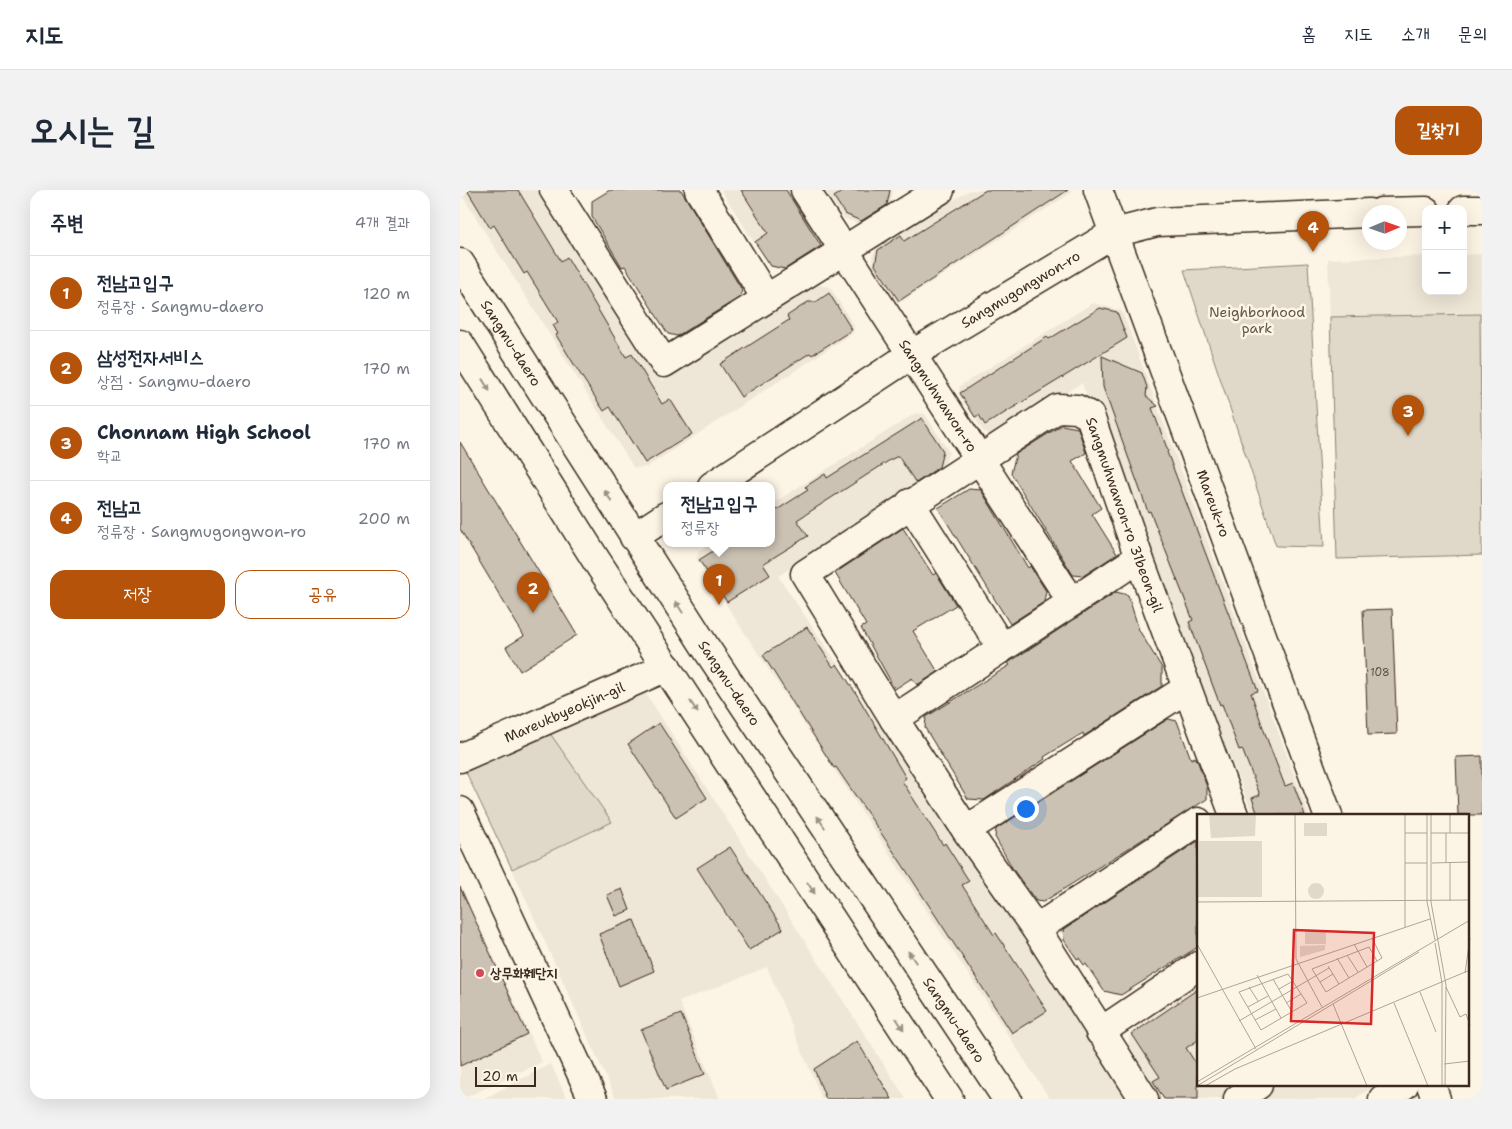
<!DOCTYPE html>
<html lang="ko">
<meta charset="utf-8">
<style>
body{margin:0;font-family:"Shantell Sans","Poor Story",sans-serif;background:#f2f2f3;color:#1f2937}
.controls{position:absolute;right:15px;top:15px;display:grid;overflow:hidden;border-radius:10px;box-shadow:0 5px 20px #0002}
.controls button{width:45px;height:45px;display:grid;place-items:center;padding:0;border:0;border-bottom:1px solid #e0e1e3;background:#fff;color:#1f2937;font:25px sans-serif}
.compass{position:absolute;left:902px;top:15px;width:45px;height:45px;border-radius:50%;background:#fff;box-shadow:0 5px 20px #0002;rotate:88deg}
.scale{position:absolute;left:15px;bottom:12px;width:61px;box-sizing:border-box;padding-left:5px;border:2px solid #3b2a1e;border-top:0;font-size:14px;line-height:18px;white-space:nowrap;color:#3b2a1e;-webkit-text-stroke:4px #fcf5e5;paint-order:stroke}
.you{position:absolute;left:565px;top:618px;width:18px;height:18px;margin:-12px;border:4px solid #fff;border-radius:50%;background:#1a73e8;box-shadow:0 0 0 8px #1a73e833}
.badge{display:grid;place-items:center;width:32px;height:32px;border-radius:50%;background:#b45309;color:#fff;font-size:16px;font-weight:700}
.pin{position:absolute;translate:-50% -41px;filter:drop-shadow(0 1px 2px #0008)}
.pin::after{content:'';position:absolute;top:26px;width:18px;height:15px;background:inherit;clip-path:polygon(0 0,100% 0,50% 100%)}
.popup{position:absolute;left:203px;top:292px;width:112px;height:65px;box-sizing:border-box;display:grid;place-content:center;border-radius:10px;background:#fff;filter:drop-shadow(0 1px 4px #0005);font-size:16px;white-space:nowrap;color:#747a83}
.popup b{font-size:19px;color:#1f2937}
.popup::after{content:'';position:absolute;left:50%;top:100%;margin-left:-10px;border:10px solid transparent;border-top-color:#fff}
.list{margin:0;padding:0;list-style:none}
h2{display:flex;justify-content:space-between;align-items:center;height:65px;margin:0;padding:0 20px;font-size:21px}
h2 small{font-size:16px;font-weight:400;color:#747a83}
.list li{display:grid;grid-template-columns:32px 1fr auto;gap:15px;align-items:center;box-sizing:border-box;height:75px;padding:0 20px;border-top:1px solid #e0e1e3}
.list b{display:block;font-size:19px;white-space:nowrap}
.list p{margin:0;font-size:16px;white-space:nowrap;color:#747a83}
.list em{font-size:16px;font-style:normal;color:#747a83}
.actions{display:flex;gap:10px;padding:15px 20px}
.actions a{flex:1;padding:11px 0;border:1px solid #b45309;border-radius:15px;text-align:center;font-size:18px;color:#b45309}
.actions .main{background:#b45309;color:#fff}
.map{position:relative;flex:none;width:1022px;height:909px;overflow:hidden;border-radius:15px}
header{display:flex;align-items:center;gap:30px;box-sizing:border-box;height:70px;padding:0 25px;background:#fff;border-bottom:1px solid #e0e1e3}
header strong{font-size:24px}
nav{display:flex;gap:28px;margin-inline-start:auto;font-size:18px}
.intro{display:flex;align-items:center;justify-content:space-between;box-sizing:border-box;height:120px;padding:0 30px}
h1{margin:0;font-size:35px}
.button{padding:12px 22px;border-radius:15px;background:#b45309;color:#fff;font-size:18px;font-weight:700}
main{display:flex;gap:30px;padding:0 30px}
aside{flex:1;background:#fff;border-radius:15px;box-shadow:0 5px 20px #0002}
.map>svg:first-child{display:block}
</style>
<header>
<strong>지도</strong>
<nav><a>홈</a><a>지도</a><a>소개</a><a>문의</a></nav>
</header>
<div class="intro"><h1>오시는 길</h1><a class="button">길찾기</a></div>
<main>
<aside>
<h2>주변<small>4개 결과</small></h2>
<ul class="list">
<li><span class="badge">1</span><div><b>전남고입구</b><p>정류장 · Sangmu-daero</p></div><em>120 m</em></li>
<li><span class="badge">2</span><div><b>삼성전자서비스</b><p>상점 · Sangmu-daero</p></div><em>170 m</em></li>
<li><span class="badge">3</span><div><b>Chonnam High School</b><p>학교</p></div><em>170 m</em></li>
<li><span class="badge">4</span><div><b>전남고</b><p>정류장 · Sangmugongwon-ro</p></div><em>200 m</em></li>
</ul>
<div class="actions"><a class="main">저장</a><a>공유</a></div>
</aside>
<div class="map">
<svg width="1022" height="909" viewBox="0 0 1022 909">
<rect width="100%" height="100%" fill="#fcf5e5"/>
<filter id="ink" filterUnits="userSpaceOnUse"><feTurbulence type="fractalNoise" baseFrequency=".02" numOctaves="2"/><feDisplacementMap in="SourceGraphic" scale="10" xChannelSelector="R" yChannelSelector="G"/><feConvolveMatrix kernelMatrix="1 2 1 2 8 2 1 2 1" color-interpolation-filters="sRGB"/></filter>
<g filter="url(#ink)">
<g fill="#eee6d6">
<polygon points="8,0 80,0 202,191 359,95 370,97 394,136 393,143 187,277 174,278 1,4"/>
<polygon points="261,0 331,0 364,50 363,61 330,82 310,77"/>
<polygon points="365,0 433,0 430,17 403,35 383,28"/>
<polygon points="510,0 612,0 611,3 441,112 436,112 413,76 412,67 416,58"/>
<polygon points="1022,64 1022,365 877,369 868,69 966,66 966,101 1003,101 1003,65"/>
<polygon points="633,113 662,121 849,625 793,625 622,193 533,246 523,241 499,205 500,196"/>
<polygon points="456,223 465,224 489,262 482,280 318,386 607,813 667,909 590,909 237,370 238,361 249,354 312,354 312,314"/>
<polygon points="185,502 446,909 362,909 307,777 219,812 260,909 156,909 52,679 144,637 89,542"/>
<polygon points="0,694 82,872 2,909 0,909"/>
<polygon points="738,795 738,895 783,895 762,909 702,909 668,856 670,842"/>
<polygon points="91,874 107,909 23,909"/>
<polygon points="815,895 916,895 894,909 795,909"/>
</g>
<g fill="#e0d8c8" stroke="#8e8173">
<polygon points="848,73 864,357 816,356 724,80"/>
<polygon points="1020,124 1022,365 877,369 870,127"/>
<polygon points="89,542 152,632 52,679 4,578"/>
</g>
<g fill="#ccc2b3" stroke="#3b2a1e">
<polygon points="7,0 58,0 101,71 107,67 166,167 172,164 202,214 210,209 232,244 185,273 150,217 144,221 115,176 96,145 98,144 93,135 98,132 67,82 64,84 34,35 30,38"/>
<polygon points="150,0 221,0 282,100 280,107 217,146 208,144 165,76 162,77 132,27 132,11"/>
<polygon points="281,0 326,0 361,56 325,79 311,76 295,52 308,43"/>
<polygon points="385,0 430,0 427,15 401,31 385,24 374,7"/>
<polygon points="526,0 608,0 439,111 415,75 418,60 441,45 444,51"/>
<polygon points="369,103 392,140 352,165 350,163 281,207 260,174 329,130 327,126 348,112 356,112"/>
<polygon points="640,118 657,122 667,148 525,235 519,225 515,227 500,203 587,147 589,149"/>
<polygon points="642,166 682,183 687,197 686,206 698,216 692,218 708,261 707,262 798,501 791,503 807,549 825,596 833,593 845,625 798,625 792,608 800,605 782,559 779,560 762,514 760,515 729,432 733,430 690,321 688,322 643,197"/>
<polygon points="462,228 483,261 479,277 456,293 438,266 430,270 337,330 348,346 303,374 310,385 267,412 239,370 264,354 312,354 312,323 348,300 345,297 365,284 367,288"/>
<polygon points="602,235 618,238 626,263 612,271 641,318 632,324 657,364 623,386 613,385 551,283 556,264"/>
<polygon points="0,252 117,445 60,481 46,457 64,446 0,339"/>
<polygon points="509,299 521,300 568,378 570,376 586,401 584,412 550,434 478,318"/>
<polygon points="443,338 473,385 476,383 496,415 453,441 478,482 457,495 452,488 435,499 401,438 406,435 375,383"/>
<polygon points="656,402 668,405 679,440 702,478 702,496 624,546 623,543 584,567 585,569 524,610 508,609 465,538 466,527 550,475 548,473"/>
<polygon points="932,419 937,544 908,545 903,420"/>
<polygon points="347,437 373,477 377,474 397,505 446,588 442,591 483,655 485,653 509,691 502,695 534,745 536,743 587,821 552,843 442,674 376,577 374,578 303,465"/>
<polygon points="708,529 717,531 731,569 735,567 738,572 747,597 747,609 583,712 576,711 554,681 535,647 536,639"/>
<polygon points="199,533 247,608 216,628 168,554"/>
<polygon points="1022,566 1022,625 998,625 996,567"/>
<polygon points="738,651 738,757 661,805 644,801 626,774 624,775 619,768 617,769 604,750 603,740"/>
<polygon points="270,657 323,739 289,760 237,678"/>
<polygon points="0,697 67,844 0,876"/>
<polygon points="162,699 170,720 156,726 147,705"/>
<polygon points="174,730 194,781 159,796 139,744"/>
<polygon points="738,799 738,850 726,858 738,877 738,909 704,909 693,891 700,887 672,844"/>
<polygon points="221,824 245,884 206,900 181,840"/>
<polygon points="397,851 432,909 366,909 354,879"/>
</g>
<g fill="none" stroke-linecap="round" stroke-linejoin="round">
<defs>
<g id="minor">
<polyline points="94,0 204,173 480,0"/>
<polyline points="239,0 306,108"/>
<path id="s1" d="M345,0L612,412"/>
<path id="s2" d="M638,0L868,625"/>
<polyline points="1003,20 1022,20"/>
<polyline points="921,22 966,21"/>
<path id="s3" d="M252,296L451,165L654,43L697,32L909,23"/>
<polyline points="450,313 542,458"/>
<polyline points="174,347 206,326"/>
<polyline points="434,529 679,368"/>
<path id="s4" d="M0,568L207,477"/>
<polyline points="0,621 133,909"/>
<polyline points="506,640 726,499"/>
<polyline points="576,739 738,632"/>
<polyline points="640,842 738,776"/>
<polyline points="971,895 976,909"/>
<path id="s5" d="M684,909L576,739L506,640L434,529L345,384L598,218L617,219L630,226L679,368L774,625"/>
<polyline points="778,909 798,895"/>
<polyline points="923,909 944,895"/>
</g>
<g id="major">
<path id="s6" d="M0,73L246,458L547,909"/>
<polyline points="0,154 136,370 489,909"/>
</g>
</defs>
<use href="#minor" stroke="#3b2a1e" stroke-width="31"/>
<use href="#major" stroke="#3b2a1e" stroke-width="31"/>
<use href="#minor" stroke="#fcf5e5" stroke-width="28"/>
<use href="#major" stroke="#fcf5e5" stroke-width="28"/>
</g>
<defs><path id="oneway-solid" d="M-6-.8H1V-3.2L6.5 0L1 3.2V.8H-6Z" transform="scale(1.25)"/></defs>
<g fill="#9c9082">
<use href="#oneway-solid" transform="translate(26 195) rotate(58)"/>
<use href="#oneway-solid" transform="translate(148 306) rotate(-122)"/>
<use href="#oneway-solid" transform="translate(219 417) rotate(-123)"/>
<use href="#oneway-solid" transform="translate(234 517) rotate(57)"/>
<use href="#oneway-solid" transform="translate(361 632) rotate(-124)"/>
<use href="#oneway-solid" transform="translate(351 698) rotate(57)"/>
<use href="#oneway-solid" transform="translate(452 767) rotate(-124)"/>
<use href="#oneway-solid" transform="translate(440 834) rotate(57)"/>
</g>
</g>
<circle fill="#d1495b" stroke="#fcf5e5" stroke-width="2" cx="20" cy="783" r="5"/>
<g text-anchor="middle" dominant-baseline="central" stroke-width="5" stroke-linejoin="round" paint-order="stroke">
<g font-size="11" fill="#5f5043">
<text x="920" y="482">108</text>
</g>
<g font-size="14" fill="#3b2a1e" stroke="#fcf5e5">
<text stroke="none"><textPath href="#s3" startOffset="366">Sangmugongwon-ro</textPath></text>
<text stroke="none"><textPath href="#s6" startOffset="95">Sangmu-daero</textPath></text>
<text stroke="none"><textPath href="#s1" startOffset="245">Sangmuhwawon-ro</textPath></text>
<text stroke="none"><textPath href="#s2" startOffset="334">Mareuk-ro</textPath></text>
<text stroke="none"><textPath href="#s5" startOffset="1066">Sangmuhwawon-ro 31beon-gil</textPath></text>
<text stroke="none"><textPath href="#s6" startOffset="499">Sangmu-daero</textPath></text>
<text stroke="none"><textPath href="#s4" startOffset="114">Mareukbyeokjin-gil</textPath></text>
<text stroke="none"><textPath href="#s6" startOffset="904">Sangmu-daero</textPath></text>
</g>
<g font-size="14" fill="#645648" stroke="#fcf5e5">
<text x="797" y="122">Neighborhood<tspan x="797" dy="16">park</tspan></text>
</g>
<g font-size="14" font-weight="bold" fill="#3b2a1e" stroke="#fcf5e5" text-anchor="start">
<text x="30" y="783">상무화훼단지</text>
</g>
</g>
<g transform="translate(737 624)">
<rect width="272" height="272" fill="#fcf5e5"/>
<path d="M12,0H59L58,22L14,24ZM107,9H130V22H107ZM2,27H65V83H1ZM111 77a8 8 0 1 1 16 0a8 8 0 1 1-16 0ZM108,117H129V130H108ZM128,131V136L103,143V132Z" fill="#e0d8c8"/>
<path fill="none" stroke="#afa495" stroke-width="1" d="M98,0L99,145L125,193M230,0V88L238,126M234,0V88L249,171L248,272M253,0V19M208,19H230M234,19H273M249,19V49M208,49H230M235,49L273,48M253,87V49M0,88L273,86M208,113V0M175,124L185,144L142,170L129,178L115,155L172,133L180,147M238,129L245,169V272M0,130L59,235M157,130L170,153M150,141L161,158M140,144L152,164M131,152L142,170M268,159L273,124M91,160L110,189L64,216L42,178ZM60,161L84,204M76,165L95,198M123,168L136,160M52,173L61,187M249,173L263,203L269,200L273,211M82,175L96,167M223,178L239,218M0,184L233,105M89,189L104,180M197,189L231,272M136,190L170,272M51,193L71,182M58,206L79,195M42,207L132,154M247,250L273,247M0,268L273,106M0,272L222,138M8,272L38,255L273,156"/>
<path fill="#d62828" fill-opacity="0.15" stroke="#d62828" stroke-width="2.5" d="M97,116L177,119L174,210L94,207Z"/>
<rect width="272" height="272" fill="none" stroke="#3b2a1e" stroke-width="2.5"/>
</g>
</svg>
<div class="controls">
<button>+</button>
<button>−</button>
</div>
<svg class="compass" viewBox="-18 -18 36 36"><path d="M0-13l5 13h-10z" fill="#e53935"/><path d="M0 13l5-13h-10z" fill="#747a83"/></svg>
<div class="scale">20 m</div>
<div class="you"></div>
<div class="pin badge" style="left:259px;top:415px">1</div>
<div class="popup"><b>전남고입구</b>정류장</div>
<div class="pin badge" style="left:73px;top:423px">2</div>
<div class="pin badge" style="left:948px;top:246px">3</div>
<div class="pin badge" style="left:853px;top:62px">4</div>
</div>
</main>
